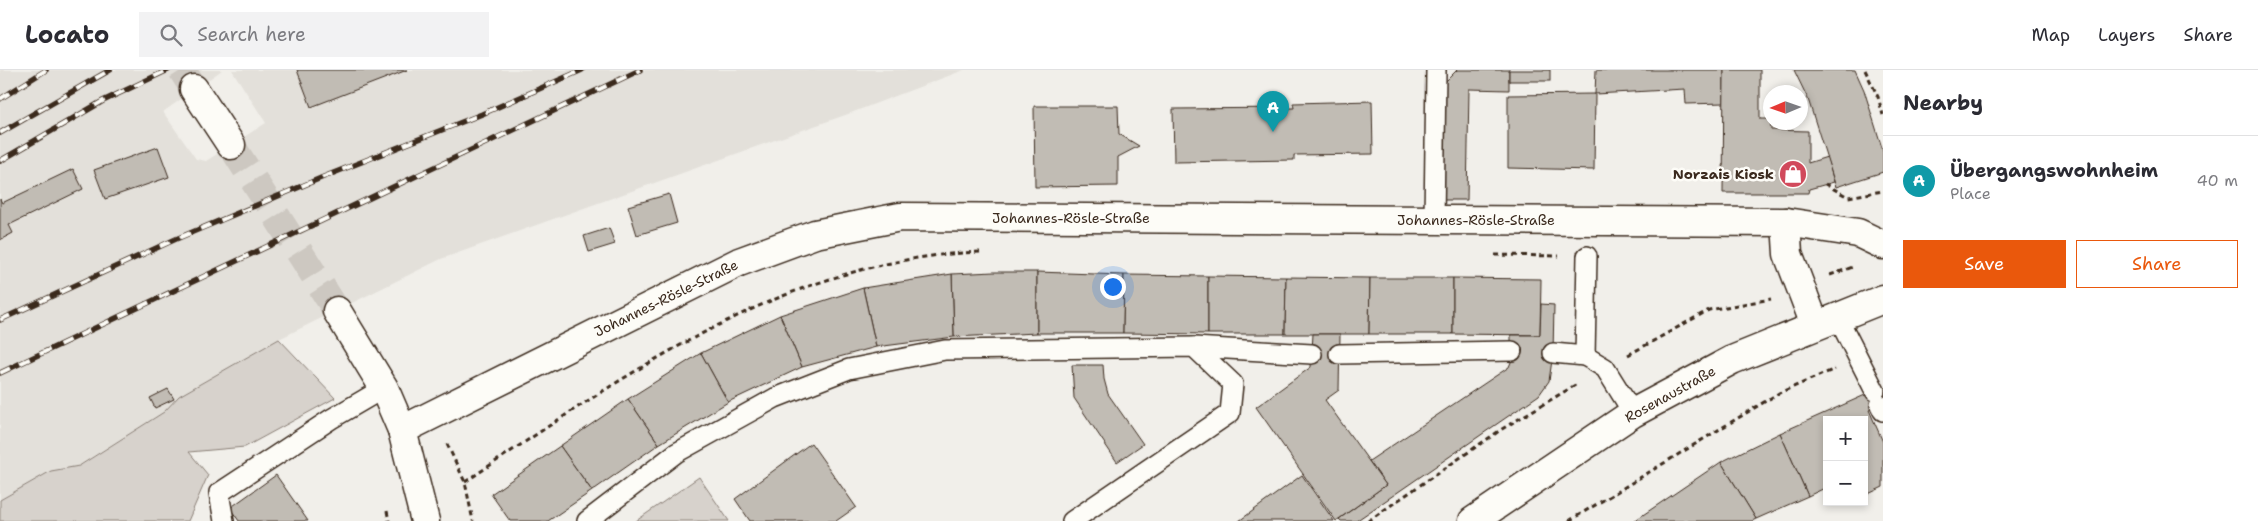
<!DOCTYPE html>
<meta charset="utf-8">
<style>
body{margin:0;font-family:"Shantell Sans",sans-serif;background:#f2f2f3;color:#2b2b33}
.controls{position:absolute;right:15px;bottom:15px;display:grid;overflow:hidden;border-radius:0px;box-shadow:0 2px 8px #0003}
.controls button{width:45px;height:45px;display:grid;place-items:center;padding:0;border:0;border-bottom:1px solid #e1e1e2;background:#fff;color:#2b2b33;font:25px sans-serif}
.compass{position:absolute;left:1763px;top:15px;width:45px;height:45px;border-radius:50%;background:#fff;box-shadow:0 2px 8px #0003;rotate:268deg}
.you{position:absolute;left:1112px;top:216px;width:18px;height:18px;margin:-12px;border:4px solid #fff;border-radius:50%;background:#1a73e8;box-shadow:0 0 0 8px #1a73e833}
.badge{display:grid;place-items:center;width:32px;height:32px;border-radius:50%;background:#ea580c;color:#fff;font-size:16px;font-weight:700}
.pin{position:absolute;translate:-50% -41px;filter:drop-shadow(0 1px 2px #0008)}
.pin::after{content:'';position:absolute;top:26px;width:18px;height:15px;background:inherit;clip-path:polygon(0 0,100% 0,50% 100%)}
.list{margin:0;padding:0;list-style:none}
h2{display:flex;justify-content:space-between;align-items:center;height:65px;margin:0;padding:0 20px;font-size:21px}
h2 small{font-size:16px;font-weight:400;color:#7c7c81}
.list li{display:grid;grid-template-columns:32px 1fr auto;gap:15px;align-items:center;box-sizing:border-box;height:90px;padding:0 20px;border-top:1px solid #e1e1e2}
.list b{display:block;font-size:19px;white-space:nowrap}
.list p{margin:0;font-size:16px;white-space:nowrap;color:#7c7c81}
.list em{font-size:16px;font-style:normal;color:#7c7c81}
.actions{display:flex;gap:10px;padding:15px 20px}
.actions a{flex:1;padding:11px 0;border:1px solid #ea580c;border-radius:0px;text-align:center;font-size:18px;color:#ea580c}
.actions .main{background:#ea580c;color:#fff}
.icon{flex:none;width:28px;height:28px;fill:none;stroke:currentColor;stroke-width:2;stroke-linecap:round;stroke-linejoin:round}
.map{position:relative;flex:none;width:1883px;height:451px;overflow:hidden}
header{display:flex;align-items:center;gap:30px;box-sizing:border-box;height:70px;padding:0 25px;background:#fff;border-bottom:1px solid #e1e1e2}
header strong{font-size:24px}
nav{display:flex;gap:28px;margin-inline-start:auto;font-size:18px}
.search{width:350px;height:45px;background:#f2f2f3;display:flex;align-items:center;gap:12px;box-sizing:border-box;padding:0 18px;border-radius:0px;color:#7c7c81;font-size:19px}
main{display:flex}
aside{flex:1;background:#fff}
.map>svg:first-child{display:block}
</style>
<header>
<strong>Locato</strong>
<div class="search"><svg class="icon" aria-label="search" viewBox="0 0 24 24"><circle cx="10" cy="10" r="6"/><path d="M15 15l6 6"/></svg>Search here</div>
<nav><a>Map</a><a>Layers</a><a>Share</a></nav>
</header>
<main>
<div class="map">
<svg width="1883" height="451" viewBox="0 0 1883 451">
<rect width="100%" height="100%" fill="#f1efea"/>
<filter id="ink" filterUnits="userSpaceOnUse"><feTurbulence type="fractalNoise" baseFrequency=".02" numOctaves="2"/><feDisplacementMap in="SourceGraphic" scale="10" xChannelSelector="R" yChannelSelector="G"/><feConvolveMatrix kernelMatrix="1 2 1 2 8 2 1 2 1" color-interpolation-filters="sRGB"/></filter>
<g filter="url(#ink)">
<polygon fill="#e3e0da" points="0,0 222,0 163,42 196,89 206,91 266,53 232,0 964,0 848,44 441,189 279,269 179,326 164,342 78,396 51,401 0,430"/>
<g fill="#d7d2cc" stroke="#897e75">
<polygon points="279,269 335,328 245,377 189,382 208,405 188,451 0,451 0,430 51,401 79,396 164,342 179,326"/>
<polygon points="699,407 729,451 636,451"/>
</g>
<g fill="#c1bcb4" stroke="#3b2a1e">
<polygon points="297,0 407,0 311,37"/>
<polygon points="1457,0 1509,0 1509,20 1469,19 1467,130 1442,130 1443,14"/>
<rect x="1509" y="0" width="41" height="11"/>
<polygon points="1596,0 1724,0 1724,33 1686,34 1685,19 1595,24"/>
<polygon points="1724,0 1760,0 1760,49 1770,49 1771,60 1808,61 1808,93 1827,87 1834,112 1809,119 1808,123 1723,123"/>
<polygon points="1794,0 1855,0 1864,20 1883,81 1883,102 1836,117 1808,29"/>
<polygon points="1595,24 1594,100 1508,98 1508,25"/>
<polygon points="1372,31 1373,84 1294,85 1294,90 1174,92 1173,39 1294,38 1293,33"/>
<polygon points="1034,36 1118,36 1119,64 1139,76 1118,87 1118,116 1035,117"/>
<polygon points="158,77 169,107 105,129 94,100"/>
<polygon points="73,99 83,119 9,155 13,163 0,170 0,129 2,133"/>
<polygon points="669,124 677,153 637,165 628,136"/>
<polygon points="609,158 615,174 589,182 584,166"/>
<polygon points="994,202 1037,202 1037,263 954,267 952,204"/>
<polygon points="1037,202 1124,205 1123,263 1037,263"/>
<polygon points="952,204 954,267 876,277 863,218"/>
<polygon points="1124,205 1208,206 1208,264 1123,263"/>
<polygon points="1208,206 1286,207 1285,264 1208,264"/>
<polygon points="1286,207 1370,208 1369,264 1285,264"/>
<polygon points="1370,208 1453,208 1453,264 1369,264"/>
<polygon points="1453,208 1541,209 1540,265 1453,264"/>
<polygon points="863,218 876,277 802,297 780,245"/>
<polygon points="1541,234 1554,235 1553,283 1549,311 1539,325 1356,451 1341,451 1339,449 1386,415 1369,391 1509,297 1511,292 1511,265 1540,265"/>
<polygon points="780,245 802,297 728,332 701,283"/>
<polygon points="1313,264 1340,264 1339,320 1325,330 1386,415 1336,451 1256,337 1311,297"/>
<polygon points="701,283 728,332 659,374 628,329"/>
<polygon points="1072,295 1103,295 1104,309 1108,324 1143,374 1117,392 1074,328"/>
<polygon points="1883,317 1883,334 1869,340 1883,372 1883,417 1864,426 1864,350 1827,350 1827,417 1808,426 1780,363"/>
<polygon points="168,319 174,329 155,338 150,328"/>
<polygon points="628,329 659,374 592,421 560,376"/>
<polygon points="1780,363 1808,426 1756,449 1721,392"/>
<polygon points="811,373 856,437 836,451 750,451 735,429"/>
<polygon points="560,376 592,421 548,451 510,451 491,424"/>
<polygon points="1721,392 1756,449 1752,451 1634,451"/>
<polygon points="276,405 308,451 239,451 230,438"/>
<polygon points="1302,405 1334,451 1239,451"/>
</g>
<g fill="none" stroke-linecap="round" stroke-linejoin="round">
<g stroke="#cdc8c1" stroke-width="28" stroke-dasharray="28 14" stroke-linecap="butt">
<polyline points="182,0 194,19"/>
<polyline points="231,75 337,241"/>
</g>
<defs>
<g id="service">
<polyline points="1434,150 1436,0"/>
<polyline points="1587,186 1585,286 1605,298 1633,343"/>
<polyline points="1837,246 1875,321"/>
<polyline points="1194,277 1312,284"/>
<polyline points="1553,283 1585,286"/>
<polyline points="1339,284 1512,281"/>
<polyline points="1880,335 1883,341"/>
<polyline points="224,451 219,423 331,349 384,318"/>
<polyline points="587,451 676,383 775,328 849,299 945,280 1194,277 1233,314 1230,343 1072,451"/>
</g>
<g id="minor">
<polyline points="1786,152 1788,184 1815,255"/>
<polyline points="402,360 739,192 815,164 900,147 1786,152 1858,163 1883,175"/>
</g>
<g id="tertiary">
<polyline points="194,19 231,75"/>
<polyline points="337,241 384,318 402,360 425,451"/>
</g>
<polyline id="secondary" points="1473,451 1633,343 1732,290 1883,229"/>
</defs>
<use href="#service" stroke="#3b2a1e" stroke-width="22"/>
<use href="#minor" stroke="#3b2a1e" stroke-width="31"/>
<use href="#tertiary" stroke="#3b2a1e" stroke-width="31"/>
<use href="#secondary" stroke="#3b2a1e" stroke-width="31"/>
<g stroke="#3b2a1e" stroke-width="3" stroke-dasharray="5 4" stroke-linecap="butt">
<polyline points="1865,0 1878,27 1883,45"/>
<polyline points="1825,114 1848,127 1883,121"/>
<polyline points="1495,185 1559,186"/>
<polyline points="1830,205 1853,197"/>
<polyline points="1628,285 1709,240 1771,229"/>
<polyline points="447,374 465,412 473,451"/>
<path d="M465,412C623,307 787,187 984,182"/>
<polyline points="387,441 389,451"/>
<polyline points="1368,451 1502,359 1577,314"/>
<polyline points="1569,451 1779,323 1835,299"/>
</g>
<use href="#service" stroke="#fdfcf7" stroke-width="19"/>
<use href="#minor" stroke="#fdfcf7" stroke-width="28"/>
<use href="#tertiary" stroke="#fdfcf7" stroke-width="28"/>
<use href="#secondary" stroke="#fdfcf7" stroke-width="28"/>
<defs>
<g id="rail">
<polyline points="0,29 46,0"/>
<polyline points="0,63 110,0"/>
<polyline points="0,91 103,31 168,0"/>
<polyline points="0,250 176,169 321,108 482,44 582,0"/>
<polyline points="0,303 640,0"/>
</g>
</defs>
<use href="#rail" stroke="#3b2a1e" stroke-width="5.5"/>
<use href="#rail" stroke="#fdfcf7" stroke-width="4" stroke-dasharray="11" stroke-linecap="butt"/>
</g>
</g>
<defs>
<symbol id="shop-disc" viewBox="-11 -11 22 22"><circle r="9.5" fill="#d1495b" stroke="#fdfcf7"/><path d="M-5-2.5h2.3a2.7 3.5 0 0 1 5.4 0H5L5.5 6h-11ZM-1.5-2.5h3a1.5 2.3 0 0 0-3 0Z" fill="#fff"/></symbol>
</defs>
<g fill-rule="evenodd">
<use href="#shop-disc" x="1777" y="88" width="32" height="32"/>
</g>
<g text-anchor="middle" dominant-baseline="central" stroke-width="5" stroke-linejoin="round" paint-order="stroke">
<g font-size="14" font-weight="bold" fill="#3b2a1e" stroke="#fdfcf7" text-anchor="end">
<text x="1774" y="104">Norzais Kiosk</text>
</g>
<g font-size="14" fill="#3b2a1e" stroke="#fdfcf7">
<text x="1071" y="148">Johannes-Rösle-Straße</text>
<text x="1476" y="150">Johannes-Rösle-Straße</text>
<text transform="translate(666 228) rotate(-26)">Johannes-Rösle-Straße</text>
<text transform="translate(1670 324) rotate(-29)">Rosenaustraße</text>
</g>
</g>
</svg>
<div class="controls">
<button>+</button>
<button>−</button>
</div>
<svg class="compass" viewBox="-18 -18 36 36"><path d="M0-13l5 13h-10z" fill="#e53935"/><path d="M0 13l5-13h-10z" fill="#7c7c81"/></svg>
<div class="you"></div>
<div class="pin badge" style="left:1273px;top:62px;background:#0f9aa8">A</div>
</div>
<aside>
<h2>Nearby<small></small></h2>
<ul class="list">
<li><span class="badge" style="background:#0f9aa8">A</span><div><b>Übergangswohnheim</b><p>Place</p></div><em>40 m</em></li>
</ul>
<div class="actions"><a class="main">Save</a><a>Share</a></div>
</aside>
</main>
